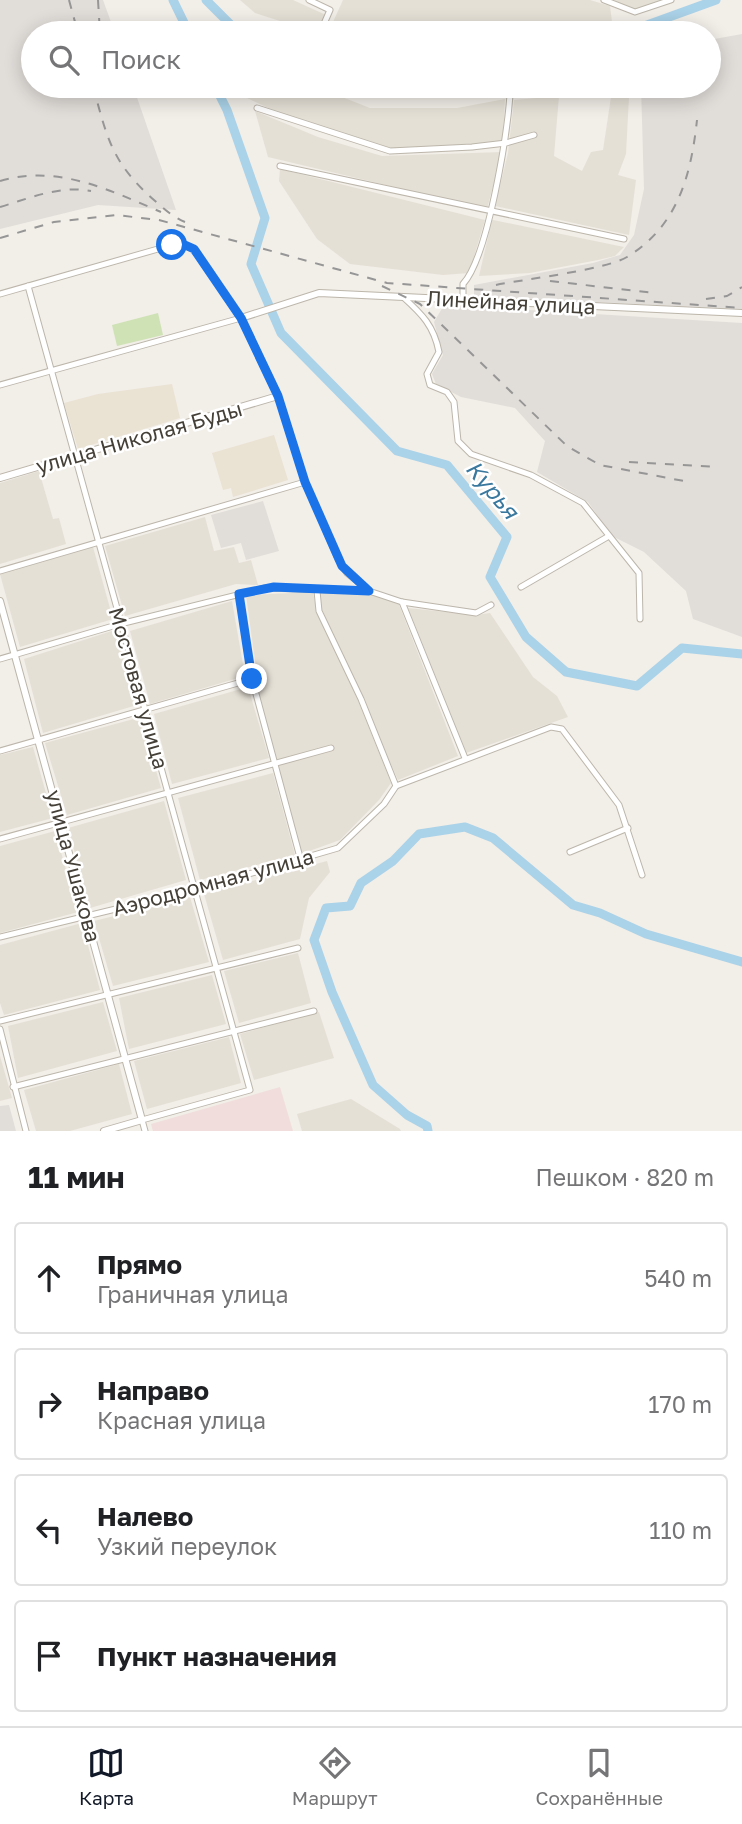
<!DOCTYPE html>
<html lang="ru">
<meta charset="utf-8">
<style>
body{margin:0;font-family:"Golos Text",sans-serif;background:#f6f6f6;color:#202124}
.stop{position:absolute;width:21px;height:21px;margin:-16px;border:5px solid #1a73e8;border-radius:50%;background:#fff}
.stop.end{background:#1a73e8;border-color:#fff;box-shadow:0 2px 7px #0008}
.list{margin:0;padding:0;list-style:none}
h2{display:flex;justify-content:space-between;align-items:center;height:91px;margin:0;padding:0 28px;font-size:30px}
h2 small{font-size:23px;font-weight:400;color:#757577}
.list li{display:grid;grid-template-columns:46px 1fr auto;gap:21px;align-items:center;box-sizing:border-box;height:112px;margin:0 14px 14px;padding:0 14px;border:2px solid #e0e0e0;border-radius:7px}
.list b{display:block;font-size:26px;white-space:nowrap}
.list p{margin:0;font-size:23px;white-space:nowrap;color:#757577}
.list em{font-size:23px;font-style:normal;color:#757577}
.icon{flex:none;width:38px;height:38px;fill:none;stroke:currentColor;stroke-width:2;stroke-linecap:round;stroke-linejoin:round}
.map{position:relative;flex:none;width:742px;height:1131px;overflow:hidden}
.search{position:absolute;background:#fff;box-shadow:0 4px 18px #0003;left:21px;right:21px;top:21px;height:77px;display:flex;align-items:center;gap:18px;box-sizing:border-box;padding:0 24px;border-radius:38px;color:#757577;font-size:26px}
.sheet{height:595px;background:#fff}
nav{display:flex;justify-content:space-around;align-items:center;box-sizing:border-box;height:98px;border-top:2px solid #e0e0e0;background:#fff;font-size:19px;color:#757577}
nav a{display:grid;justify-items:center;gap:4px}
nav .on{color:#111827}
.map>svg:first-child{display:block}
</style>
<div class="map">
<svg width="742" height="1131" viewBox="0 0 742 1131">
<rect width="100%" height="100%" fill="#f2eee8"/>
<g fill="#e5e0d6">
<polygon points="240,0 293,0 326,15 314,32 255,13"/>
<polygon points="343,0 590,0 610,6 612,22 574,33 328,33"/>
<polygon points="614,0 670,0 632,10"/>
<polygon points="232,86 314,86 370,108 457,108 505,99 503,142 400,152 332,133 266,107 247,98"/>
<polygon points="559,96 554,156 582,171 591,152 603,150 611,97 629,97 626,154 618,175 636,180 629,235 495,206 508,153 514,100"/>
<polygon points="255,111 318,137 382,156 502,152 487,209 268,157"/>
<polygon points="280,169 485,220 469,273 443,275 350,264 317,239 279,181"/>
<polygon points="492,220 493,220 624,247 615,256 598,260 530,273 479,276"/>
<polygon points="39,471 53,519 59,518 66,544 0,564 0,483"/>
<polygon points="205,517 214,551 234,547 239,563 251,560 258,585 236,584 125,616 105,546"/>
<polygon points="93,547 113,619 20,647 0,574"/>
<polygon points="313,592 316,609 358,700 391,783 379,800 340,840 301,854 260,698 246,595"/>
<polygon points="320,593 368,593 398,602 458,756 398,780 321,607"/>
<polygon points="232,601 245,676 150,704 130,631"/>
<polygon points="408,608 476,615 490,613 533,677 557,696 568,717 466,753"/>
<polygon points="115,630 137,705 43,733 24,659"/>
<polygon points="248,687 269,758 172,784 154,714"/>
<polygon points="141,717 161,788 67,815 45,743"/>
<polygon points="33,747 53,818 0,832 0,755"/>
<polygon points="273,773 295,855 200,880 178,798"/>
<polygon points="164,801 186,880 90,908 68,828"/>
<polygon points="55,831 78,912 0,933 0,846"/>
<polygon points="327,861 330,872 309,898 300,939 223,960 204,894"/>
<polygon points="190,897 209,962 113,986 94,921"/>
<polygon points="82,923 100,990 4,1015 0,1003 0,945"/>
<polygon points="298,953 311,1003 239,1023 224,971"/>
<polygon points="212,975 226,1024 129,1049 119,998"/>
<polygon points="103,1002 117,1051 18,1078 8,1026"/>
<polygon points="319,1012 334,1058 254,1080 240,1034"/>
<polygon points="229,1037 241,1083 147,1109 134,1061"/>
<polygon points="0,1056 12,1098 0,1101"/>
<polygon points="119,1064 132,1114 70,1131 36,1131 24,1090"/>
<polygon points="351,1099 400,1129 401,1131 302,1131 297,1114"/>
</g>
<g fill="#e1ddd9">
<polygon points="0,0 103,0 115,33 33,33 33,86 133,86 176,210 98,205 0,229"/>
<polygon points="742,34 742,309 474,296 474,285 593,263 620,255 634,235 644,189 641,86 709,86 709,40"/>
<polygon points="444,305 742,323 742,637 693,619 686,591 644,552 612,536 588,502 537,472 545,441 515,408 461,397 436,384 432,374 443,355 434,322"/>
<polygon points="263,501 279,551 246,560 241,543 221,548 211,515"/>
<polygon points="9,1105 16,1131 0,1131 0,1106"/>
</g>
<g fill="#eae2d3">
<polygon points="172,384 180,418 78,449 64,403 98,394"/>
<polygon points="274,435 288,480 233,497 231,488 223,490 212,453"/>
</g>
<polygon fill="#f1dedc" points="280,1087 293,1131 153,1131 151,1124"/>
<polygon fill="#cfe2b5" points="158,313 163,335 117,346 112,325"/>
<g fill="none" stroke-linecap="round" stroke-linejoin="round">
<g stroke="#aad2e8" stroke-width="9">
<polyline points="173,0 189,33"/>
<polyline points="206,0 235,29 244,33"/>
<polyline points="625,33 716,0"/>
<polyline points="215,86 227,110 265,218 251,264 281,333 397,451 447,465 507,537 490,577 526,637 566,672 637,686 682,648 742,654"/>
<polyline points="391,86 415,90 433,86"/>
<polyline points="428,1131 427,1126 407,1115 373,1085 332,992 314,940 326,908 350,906 361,883 393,861 419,834 465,827 493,838 573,905 600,913 646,934 742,962"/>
</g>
<defs>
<g id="minor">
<polyline points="309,0 330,10 320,33"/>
<polyline points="604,0 635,12 671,0"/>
<polyline points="257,108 390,151 472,147 506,143 534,135"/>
<polyline points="280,166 624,239"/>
<polyline points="28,286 250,1090 142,1120 145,1131"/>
<polyline points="0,294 172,245 185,245 194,249 241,318 0,385"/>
<path d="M403,297C422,314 434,326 439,352L427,374L430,385L447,392L454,402L458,441L471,454L531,475L583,503L639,573L640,619"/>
<path d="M463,299V284C488,257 507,135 510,95"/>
<polyline points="278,396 305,482 338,559 347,573 368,590"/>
<polyline points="0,571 305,482"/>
<polyline points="521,587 609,536"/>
<polyline points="317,591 319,611 361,699 396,786"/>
<polyline points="239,594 252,679 301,861"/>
<polyline points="402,602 465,758"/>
<polyline points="0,659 120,624 265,588 369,591 402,602 476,613 491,605"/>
<polyline points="0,751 252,679"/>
<polyline points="0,839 331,748"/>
<polyline points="570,852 628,828"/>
<polyline points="0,937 194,890 338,848 384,804 396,786 551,727 562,729 619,805 642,875"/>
<polyline points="0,1021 298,948"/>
<polyline points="0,1029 26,1131"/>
<polyline points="13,1087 314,1011"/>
</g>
<g id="tertiary">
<polyline points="0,478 278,396 241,318 319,293 742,313"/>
<polyline points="0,601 142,1120 104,1131"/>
</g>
</defs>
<use href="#minor" stroke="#bcb6ab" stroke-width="7"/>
<use href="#tertiary" stroke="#bcb6ab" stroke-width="8"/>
<use href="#minor" stroke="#fff" stroke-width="5"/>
<use href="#tertiary" stroke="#fff" stroke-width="6"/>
<g stroke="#969696" stroke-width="2" stroke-dasharray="9 9" stroke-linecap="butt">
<polyline points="69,0 78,33"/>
<polyline points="98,0 100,33"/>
<path d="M93,86C107,138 112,163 154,200C164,209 173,217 185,222"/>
<path d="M0,181C58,164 109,190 161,212"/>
<path d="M0,207C30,198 60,185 91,191"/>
<polyline points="0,238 54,222 116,215 159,220 387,283 742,308"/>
<polyline points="550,281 654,293"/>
<path d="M496,285C525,279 605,270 627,257C678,226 691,175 697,120"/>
<polyline points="382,286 420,304 567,446 600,465 689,482"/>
<polyline points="706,299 727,296 742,287"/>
<polyline points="629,462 717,467"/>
</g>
</g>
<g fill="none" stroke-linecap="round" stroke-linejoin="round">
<polyline stroke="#1a73e8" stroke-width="9" points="172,245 185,245 194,249 241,318 278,396 305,482 342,566 369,591 274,587 239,594 252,679"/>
</g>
<g text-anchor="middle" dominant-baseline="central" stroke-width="5" stroke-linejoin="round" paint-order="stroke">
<g font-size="21" fill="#443f37" stroke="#fff">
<text transform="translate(511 302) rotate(3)">Линейная улица</text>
<text transform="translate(139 437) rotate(-16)">улица Николая Буды</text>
<text transform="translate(139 688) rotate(74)">Мостовая улица</text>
<text transform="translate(74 866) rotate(75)">улица Ушакова</text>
<text transform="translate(213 882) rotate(-15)">Аэродромная улица</text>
</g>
<g font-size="23" font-style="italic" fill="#3a789e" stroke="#fff">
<text transform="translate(493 489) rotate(50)">Курья</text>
</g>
</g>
</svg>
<div class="stop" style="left:172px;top:245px"></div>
<div class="stop end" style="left:252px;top:679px"></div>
<div class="search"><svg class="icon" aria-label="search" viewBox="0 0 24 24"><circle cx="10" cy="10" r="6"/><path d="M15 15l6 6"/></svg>Поиск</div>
</div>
<section class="sheet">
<h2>11 мин<small>Пешком · 820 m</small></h2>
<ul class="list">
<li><svg class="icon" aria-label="ahead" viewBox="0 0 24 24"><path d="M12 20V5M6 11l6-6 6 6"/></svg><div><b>Прямо</b><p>Граничная улица</p></div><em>540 m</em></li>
<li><svg class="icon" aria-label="right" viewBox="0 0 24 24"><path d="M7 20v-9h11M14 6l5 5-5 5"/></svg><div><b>Направо</b><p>Красная улица</p></div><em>170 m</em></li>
<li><svg class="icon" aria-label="left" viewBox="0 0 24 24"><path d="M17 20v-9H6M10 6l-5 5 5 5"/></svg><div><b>Налево</b><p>Узкий переулок</p></div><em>110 m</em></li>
<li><svg class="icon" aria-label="arrive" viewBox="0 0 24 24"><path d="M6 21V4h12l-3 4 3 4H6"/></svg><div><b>Пункт назначения</b></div></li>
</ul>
</section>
<nav>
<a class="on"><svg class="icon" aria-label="map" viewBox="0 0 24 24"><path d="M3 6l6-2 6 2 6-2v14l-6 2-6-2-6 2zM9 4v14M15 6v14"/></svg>Карта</a>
<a><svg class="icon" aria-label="directions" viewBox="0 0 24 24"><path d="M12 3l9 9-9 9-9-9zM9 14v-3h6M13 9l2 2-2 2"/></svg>Маршрут</a>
<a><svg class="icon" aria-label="saved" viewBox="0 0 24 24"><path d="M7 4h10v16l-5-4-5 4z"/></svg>Сохранённые</a>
</nav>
